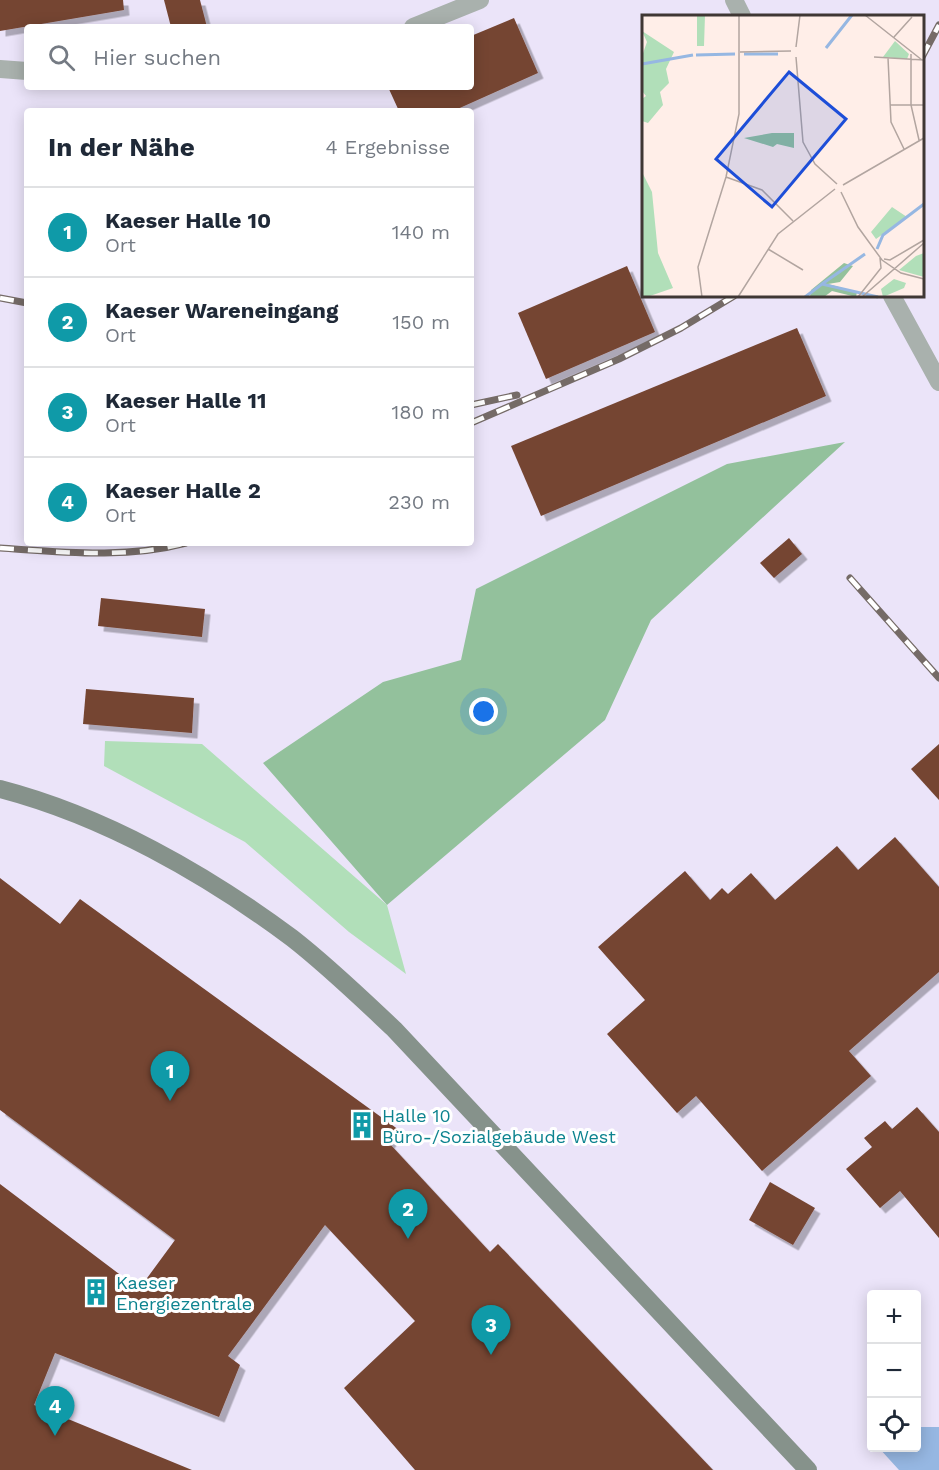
<!DOCTYPE html>
<html lang="de">
<meta charset="utf-8">
<style>
body{margin:0;font-family:"Work Sans",sans-serif;background:#f6f6f7;color:#1f2937}
.controls{position:absolute;right:18px;bottom:18px;display:grid;overflow:hidden;border-radius:6px;box-shadow:0 3px 15px #0003}
.controls button{width:54px;height:54px;display:grid;place-items:center;padding:0;border:0;border-bottom:2px solid #e0e1e3;background:#fff;color:#1f2937;font:30px sans-serif}
.you{position:absolute;left:484px;top:712px;width:21px;height:21px;margin:-15px;border:4px solid #fff;border-radius:50%;background:#1a73e8;box-shadow:0 0 0 9px #1a73e833}
.badge{display:grid;place-items:center;width:39px;height:39px;border-radius:50%;background:#0b8043;color:#fff;font-size:20px;font-weight:700}
.pin{position:absolute;translate:-50% -50px;filter:drop-shadow(0 2px 3px #0008)}
.pin::after{content:'';position:absolute;top:32px;width:21px;height:18px;background:inherit;clip-path:polygon(0 0,100% 0,50% 100%)}
.list{margin:0;padding:0;list-style:none}
h2{display:flex;justify-content:space-between;align-items:center;height:78px;margin:0;padding:0 24px;font-size:26px}
h2 small{font-size:20px;font-weight:400;color:#747a83}
.list li{display:grid;grid-template-columns:39px 1fr auto;gap:18px;align-items:center;box-sizing:border-box;height:90px;padding:0 24px;border-top:2px solid #e0e1e3}
.list b{display:block;font-size:22px;white-space:nowrap}
.list p{margin:0;font-size:20px;white-space:nowrap;color:#747a83}
.list em{font-size:20px;font-style:normal;color:#747a83}
.icon{flex:none;width:33px;height:33px;fill:none;stroke:currentColor;stroke-width:2;stroke-linecap:round;stroke-linejoin:round}
.map{position:relative;flex:none;width:939px;height:1470px;overflow:hidden}
.search{position:absolute;background:#fff;box-shadow:0 3px 15px #0003;left:24px;top:24px;width:450px;height:66px;display:flex;align-items:center;gap:15px;box-sizing:border-box;padding:0 21px;border-radius:6px;color:#747a83;font-size:22px}
.panel{position:absolute;background:#fff;box-shadow:0 3px 15px #0003;left:24px;top:108px;width:450px;height:438px;border-radius:6px}
.map>svg:first-child{display:block}
</style>
<div class="map">
<svg width="939" height="1470" viewBox="0 0 939 1470">
<defs>
<filter id="shadow"><feDropShadow dx="5.5" dy="5.5" stdDeviation="0" flood-color="#0004"/></filter>
</defs>
<rect width="100%" height="100%" fill="#ffeee8"/>
<path fill="#ebe4f9" fill-rule="evenodd" d="M0,0H939V1470H0ZM644,16H922V296H644ZM27,27H471V87H27ZM27,111H471V543H27ZM872,1294H916V1448H872Z"/>
<polygon fill="#b1dfb9" points="105,741 202,744 387,905 406,974 349,932 245,842 104,766"/>
<polygon fill="#93c19c" points="845,442 651,620 605,720 387,905 263,763 383,682 461,660 476,589 727,464"/>
<polygon fill="#96b7e2" points="917,1427 939,1427 939,1470 899,1470 879,1448 916,1448"/>
<g fill="#754533" filter="url(#shadow)">
<polygon points="0,0 123,0 124,10 0,31"/>
<polygon points="164,0 200,0 207,27 171,27"/>
<polygon points="514,18 538,73 453,111 399,111 388,87 471,87 471,36"/>
<polygon points="627,266 655,332 546,379 518,313"/>
<polygon points="797,328 826,396 541,516 511,446"/>
<polygon points="789,538 802,554 774,578 760,563"/>
<polygon points="101,598 205,609 202,637 98,626"/>
<polygon points="86,689 194,698 192,733 83,724"/>
<polygon points="939,744 939,800 911,769"/>
<polygon points="895,837 939,887 939,972 849,1051 871,1076 762,1171 696,1096 677,1113 607,1034 645,1000 598,947 685,871 710,900 722,888 728,894 751,873 775,900 837,846 858,870"/>
<polygon points="0,878 60,924 80,899 399,1130 389,1143 490,1252 498,1244 713,1470 415,1470 344,1388 415,1321 325,1225 228,1356 240,1365 219,1417 55,1353 34,1405 192,1470 0,1470 0,1184 139,1289 175,1240 0,1110"/>
<polygon points="917,1107 939,1132 939,1238 900,1191 880,1208 846,1169 872,1147 864,1138 885,1121 892,1129"/>
<polygon points="770,1182 815,1208 793,1245 749,1220"/>
</g>
<g fill="none" stroke-linecap="round" stroke-linejoin="round">
<g stroke="#a9b1ad" stroke-width="18">
<polyline points="734,0 742,16"/>
<polyline points="413,27 480,0"/>
<polyline points="0,69 27,71"/>
<polyline points="892,296 939,382"/>
</g>
<path stroke="#86928b" stroke-width="18" d="M0,789C104,816 206,874 292,938C328,966 361,998 394,1029L808,1470"/>
<defs>
<g id="rail">
<polyline points="922,57 939,25"/>
<polyline points="0,298 27,303"/>
<polyline points="471,405 517,395"/>
<polyline points="471,423 619,359 681,328 734,296"/>
<path d="M0,548C62,552 126,559 186,543"/>
<polyline points="850,578 939,678"/>
</g>
</defs>
<use href="#rail" stroke="#756b67" stroke-width="7"/>
<use href="#rail" stroke="#fff" stroke-width="4.5" stroke-dasharray="14" stroke-linecap="butt"/>
</g>
<defs>
<symbol id="building-bare" viewBox="-9 -9 18 18"><path d="M-4-6H4V6H1V3H-1V6H-4ZM-2.5-4.3h1.7v1.8h-1.7ZM.8-4.3h1.7v1.8H.8ZM-2.5-1h1.7V.8h-1.7ZM.8-1h1.7V.8H.8Z" fill="#0f9aa8" stroke="#fff" stroke-width="2.5" paint-order="stroke"/></symbol>
</defs>
<g fill-rule="evenodd">
<use href="#building-bare" x="343" y="1106" width="38" height="38"/>
<use href="#building-bare" x="77" y="1273" width="38" height="38"/>
</g>
<g text-anchor="middle" dominant-baseline="central" stroke-width="6" stroke-linejoin="round" paint-order="stroke">
<g font-size="18" fill="#0d838f" stroke="#fff" text-anchor="start">
<text x="382" y="1115">Halle 10<tspan x="382" dy="21">Büro-/Sozialgebäude West</tspan></text>
<text x="116" y="1282">Kaeser<tspan x="116" dy="21">Energiezentrale</tspan></text>
</g>
</g>
<g transform="translate(642 15)">
<rect width="282" height="282" fill="#ffeee8"/>
<path d="M55,0H63L62,31H55ZM0,16L32,37L24,54L27,68L18,77L21,90L6,108L0,106V84L4,81L0,76V41L5,27ZM253,26L267,39L265,44L241,42ZM0,157L10,177L16,238L31,273L5,282H0ZM250,192L265,202L234,224L229,217ZM282,238V262L257,255L274,241ZM252,264L264,268L262,273L241,282L239,274Z" fill="#b1dfb9"/>
<path d="M130,118H152V133L135,129L131,132L102,123ZM202,248L211,251L198,267L186,269L215,277L214,282L190,276L182,282H168L169,275Z" fill="#93c19c"/>
<path fill="none" stroke="#96b7e2" stroke-width="3" d="M184,33L210,0M102,39H136M54,40L93,39M0,49L51,40M235,234L241,220L282,189M180,269L223,239M163,282L180,269L236,282"/>
<path fill="none" stroke="#b2a5a0" stroke-width="1.5" d="M223,0L280,45M252,22L270,2M154,32L158,0M98,37L149,36M269,39V90L277,125M154,42L161,127L173,149L195,169M232,42L282,45M246,43L249,107L262,134M248,90H282M84,162L120,175L151,206M201,170L282,123M199,177L216,212L240,245L259,258L282,264M126,234L161,255M242,244L248,245L282,225M60,282L56,252L84,162L97,99V0M96,282L136,219L193,174M216,282L239,253L238,243M220,282L282,228"/>
<path fill="#1d4ed8" fill-opacity="0.15" stroke="#1d4ed8" stroke-width="3" d="M147,57L204,104L130,192L74,144Z"/>
<rect width="282" height="282" fill="none" stroke="#3f3734" stroke-width="3"/>
</g>
</svg>
<div class="controls">
<button>+</button>
<button>−</button>
<button><svg class="icon" aria-label="locate" viewBox="0 0 24 24"><circle cx="12" cy="12" r="6"/><path d="M12 2v4M12 18v4M2 12h4M18 12h4"/></svg></button>
</div>
<div class="you"></div>
<div class="pin badge" style="left:170px;top:1101px;background:#0f9aa8">1</div>
<div class="pin badge" style="left:408px;top:1239px;background:#0f9aa8">2</div>
<div class="pin badge" style="left:491px;top:1355px;background:#0f9aa8">3</div>
<div class="pin badge" style="left:55px;top:1436px;background:#0f9aa8">4</div>
<div class="search"><svg class="icon" aria-label="search" viewBox="0 0 24 24"><circle cx="10" cy="10" r="6"/><path d="M15 15l6 6"/></svg>Hier suchen</div>
<section class="panel">
<h2>In der Nähe<small>4 Ergebnisse</small></h2>
<ul class="list">
<li><span class="badge" style="background:#0f9aa8">1</span><div><b>Kaeser Halle 10</b><p>Ort</p></div><em>140 m</em></li>
<li><span class="badge" style="background:#0f9aa8">2</span><div><b>Kaeser Wareneingang</b><p>Ort</p></div><em>150 m</em></li>
<li><span class="badge" style="background:#0f9aa8">3</span><div><b>Kaeser Halle 11</b><p>Ort</p></div><em>180 m</em></li>
<li><span class="badge" style="background:#0f9aa8">4</span><div><b>Kaeser Halle 2</b><p>Ort</p></div><em>230 m</em></li>
</ul>
</section>
</div>
